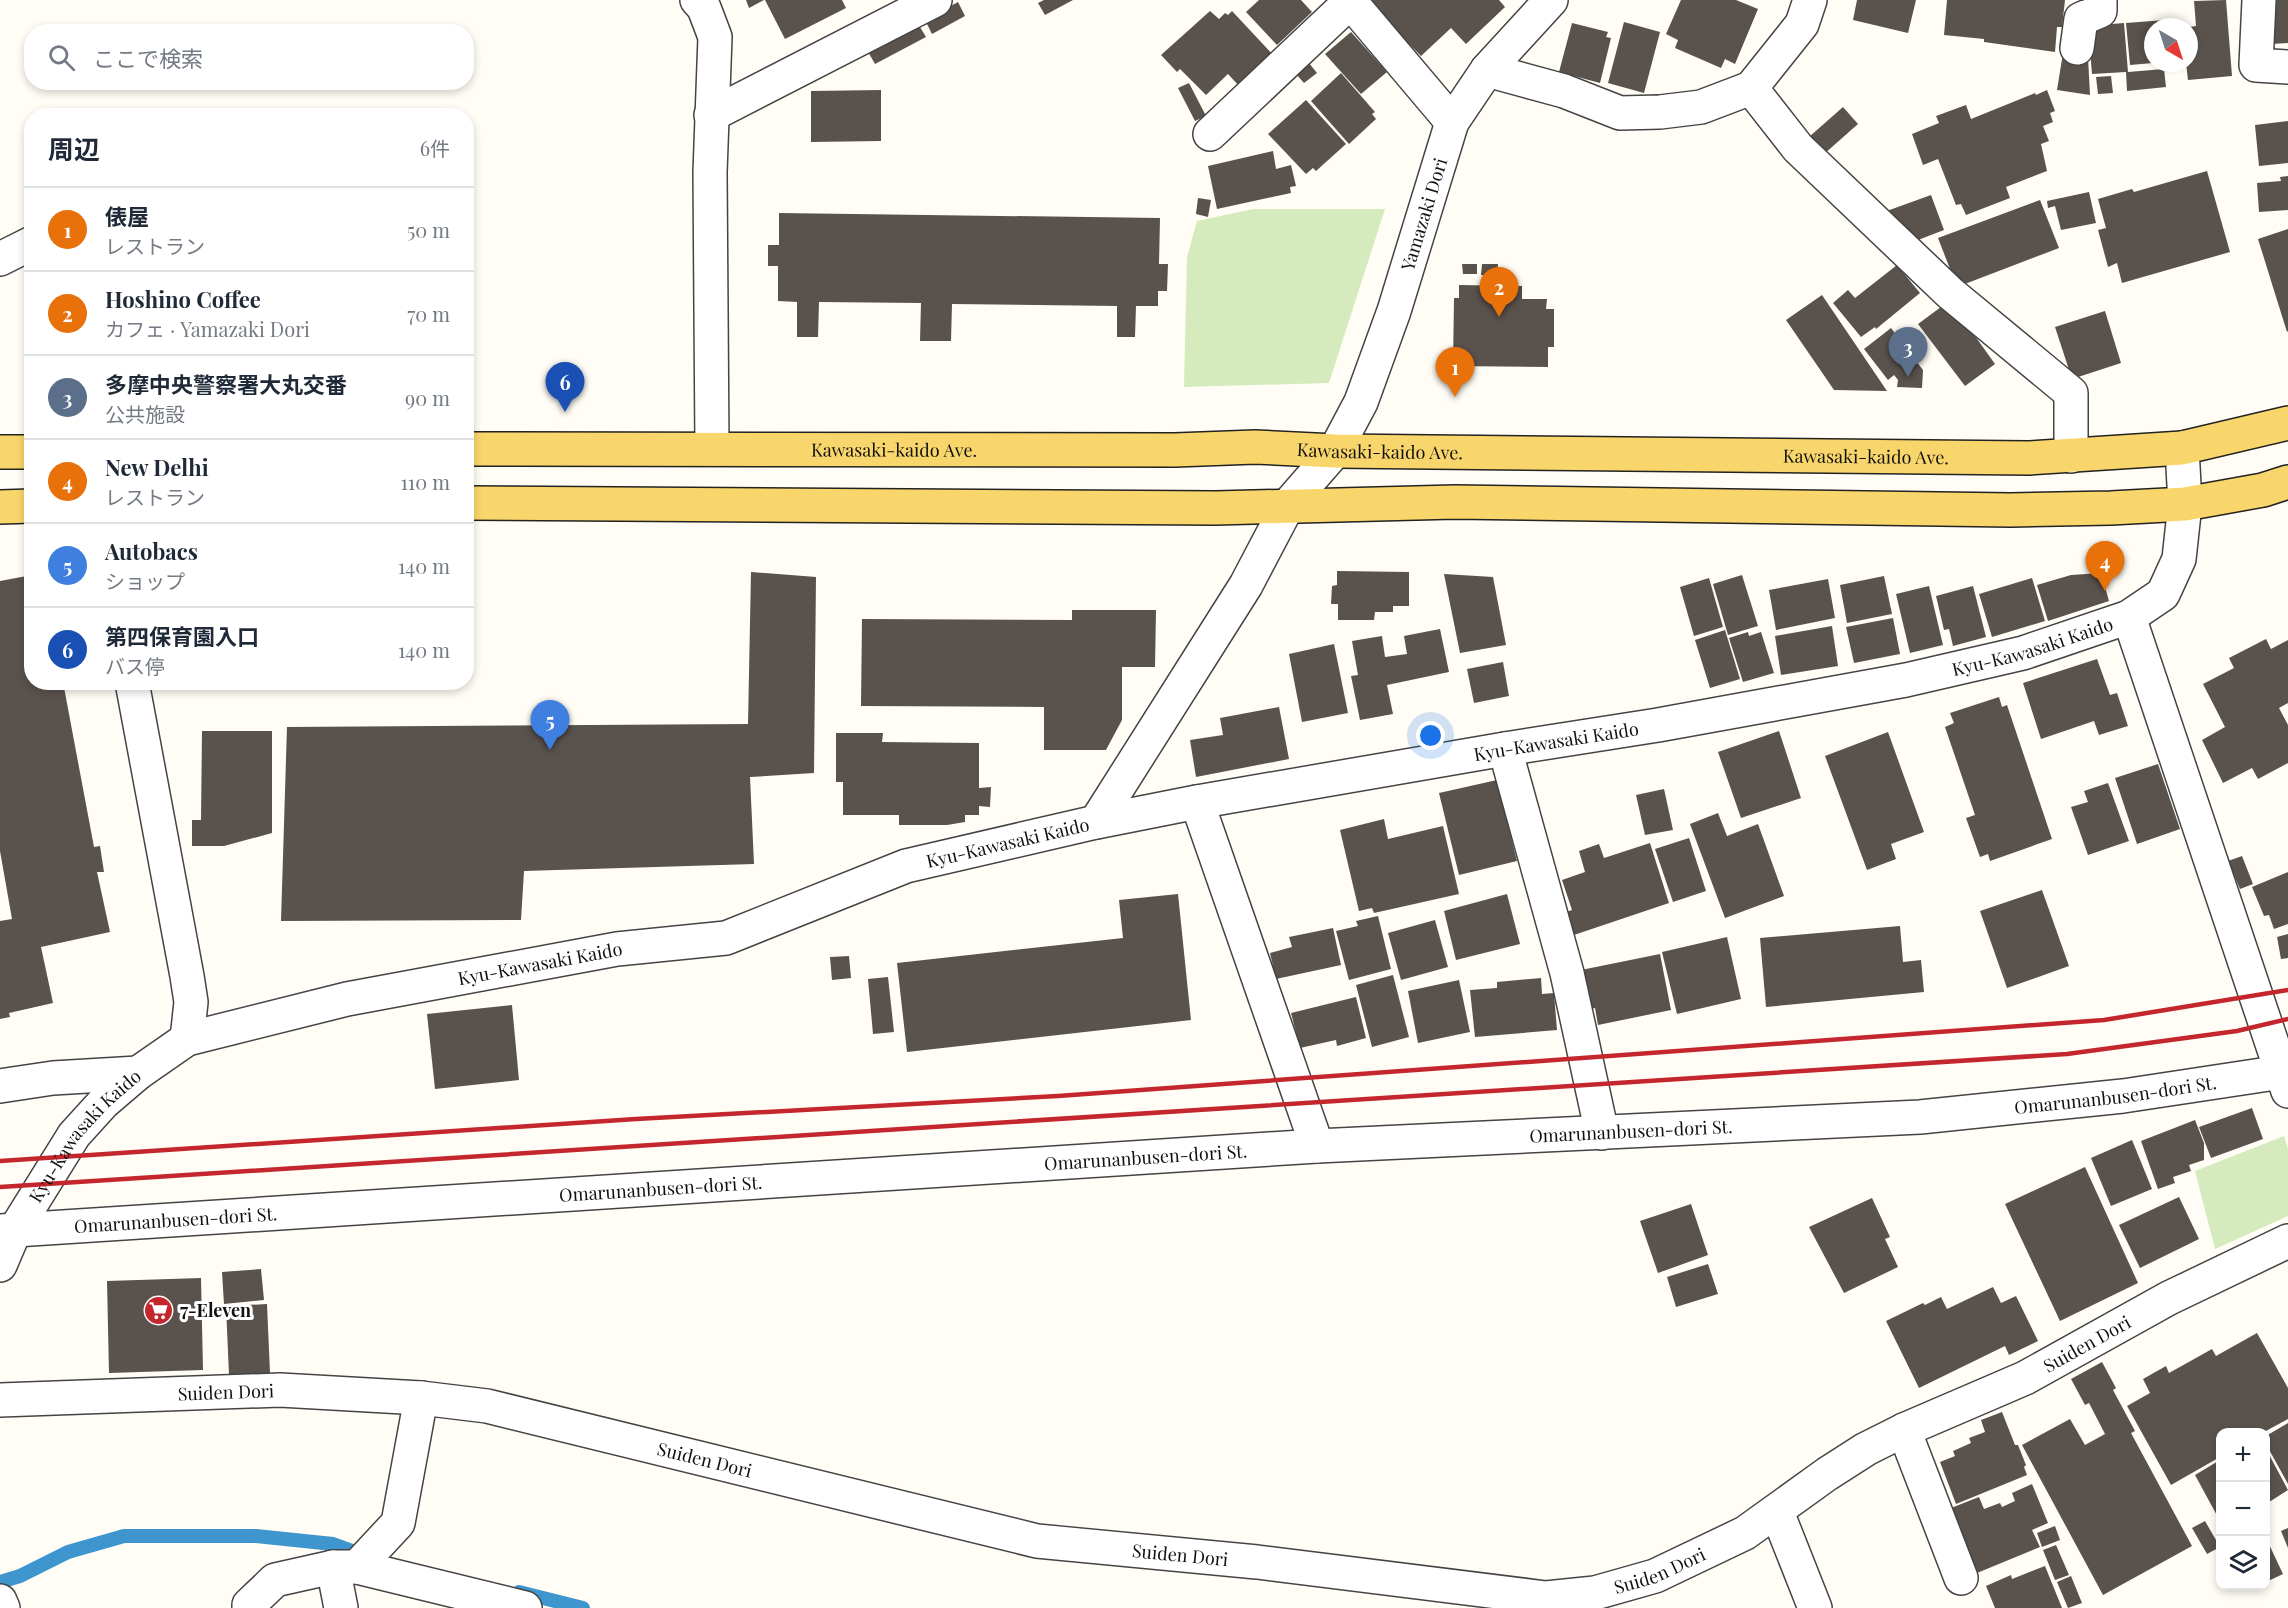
<!DOCTYPE html>
<html lang="ja">
<meta charset="utf-8">
<style>
body{margin:0;font-family:"Playfair Display","Noto Sans JP",serif;background:#f2f2f3;color:#1f2937}
.controls{position:absolute;right:18px;bottom:18px;display:grid;overflow:hidden;border-radius:12px;box-shadow:0 3px 9px #0003}
.controls button{width:54px;height:54px;display:grid;place-items:center;padding:0;border:0;border-bottom:2px solid #e0e1e3;background:#fff;color:#1f2937;font:30px sans-serif}
.compass{position:absolute;left:2144px;top:18px;width:54px;height:54px;border-radius:50%;background:#fff;box-shadow:0 3px 9px #0003;rotate:141deg}
.you{position:absolute;left:1431px;top:736px;width:21px;height:21px;margin:-15px;border:4px solid #fff;border-radius:50%;background:#1a73e8;box-shadow:0 0 0 9px #1a73e833}
.badge{display:grid;place-items:center;width:39px;height:39px;border-radius:50%;background:#0b8043;color:#fff;font-size:20px;font-weight:700}
.pin{position:absolute;translate:-50% -50px;filter:drop-shadow(0 2px 3px #0008)}
.pin::after{content:'';position:absolute;top:32px;width:21px;height:18px;background:inherit;clip-path:polygon(0 0,100% 0,50% 100%)}
.list{margin:0;padding:0;list-style:none}
h2{display:flex;justify-content:space-between;align-items:center;height:78px;margin:0;padding:0 24px;font-size:26px}
h2 small{font-size:20px;font-weight:400;color:#747a83}
.list li{display:grid;grid-template-columns:39px 1fr auto;gap:18px;align-items:center;box-sizing:border-box;height:84px;padding:0 24px;border-top:2px solid #e0e1e3}
.list b{display:block;font-size:22px;white-space:nowrap}
.list p{margin:0;font-size:20px;white-space:nowrap;color:#747a83}
.list em{font-size:20px;font-style:normal;color:#747a83}
.icon{flex:none;width:33px;height:33px;fill:none;stroke:currentColor;stroke-width:2;stroke-linecap:round;stroke-linejoin:round}
.map{position:relative;flex:none;width:2288px;height:1608px;overflow:hidden}
.search{position:absolute;background:#fff;box-shadow:0 3px 9px #0003;left:24px;top:24px;width:450px;height:66px;display:flex;align-items:center;gap:15px;box-sizing:border-box;padding:0 21px;border-radius:24px;color:#747a83;font-size:22px}
.panel{position:absolute;background:#fff;box-shadow:0 3px 9px #0003;left:24px;top:108px;width:450px;height:582px;border-radius:24px}
.map>svg:first-child{display:block}
</style>
<div class="map">
<svg width="2288" height="1608" viewBox="0 0 2288 1608">
<rect width="100%" height="100%" fill="#fffdf5"/>
<g fill="#d5ebbd">
<polygon points="1253,209 1385,209 1329,383 1184,387 1187,257 1197,221"/>
<polygon points="2284,1136 2288,1149 2288,1216 2215,1249 2195,1171"/>
</g>
<g fill="none" stroke-linecap="round" stroke-linejoin="round">
<g stroke="#3f96cf" stroke-width="14">
<polyline points="0,1582 20,1576 68,1552 124,1536 256,1536 333,1544 366,1556"/>
<polyline points="519,1592 583,1608"/>
</g>
</g>
<g fill="#5a524d">
<polygon points="746,0 764,0 749,8"/>
<polygon points="765,0 842,0 846,8 785,39"/>
<polygon points="1044,0 1073,0 1045,15 1038,3"/>
<polygon points="1259,0 1301,0 1312,12 1277,45 1246,12"/>
<polygon points="1373,0 1499,0 1505,7 1466,44 1451,28 1421,56 1369,3"/>
<polygon points="1681,0 1736,0 1758,9 1735,64 1725,59 1721,68 1675,48 1678,40 1666,34"/>
<polygon points="1857,0 1916,0 1908,33 1853,20"/>
<polygon points="1947,0 2065,0 2062,27 2057,27 2055,52 1984,42 1984,39 1944,35"/>
<polygon points="2226,0 2232,76 2188,80 2186,63 2189,63 2189,27 2196,26 2194,1"/>
<polygon points="2268,0 2288,0 2288,43 2272,44"/>
<polygon points="958,2 965,16 932,34 925,20"/>
<polygon points="1210,11 1219,19 1225,13 1228,15 1232,11 1274,56 1240,87 1228,74 1206,95 1180,69 1177,72 1161,55"/>
<polygon points="2178,19 2179,27 2153,27 2153,63 2130,65 2126,23"/>
<polygon points="917,22 926,37 875,64 867,50"/>
<polygon points="1624,22 1660,32 1644,93 1608,83"/>
<polygon points="1572,23 1608,32 1606,37 1611,38 1600,83 1559,72"/>
<polygon points="2124,23 2128,72 2164,69 2166,87 2127,91 2126,72 2092,74 2088,26"/>
<polygon points="1351,32 1387,72 1361,94 1325,54"/>
<polygon points="2063,53 2088,57 2090,95 2057,90"/>
<polygon points="1309,63 1317,73 1304,83 1296,74"/>
<polygon points="1341,73 1375,112 1372,114 1376,119 1349,144 1311,101"/>
<polygon points="2111,76 2113,93 2098,94 2096,77"/>
<polygon points="1189,83 1206,116 1195,121 1178,88"/>
<polygon points="881,90 881,141 811,142 811,91"/>
<polygon points="2047,90 2055,111 2050,113 2053,122 2043,126 2049,141 2041,144 2047,171 2006,187 2010,198 1966,215 1961,204 1956,205 1938,159 1923,165 1912,134 1939,123 1936,116 1966,105 1971,119 2035,93 2036,95"/>
<polygon points="1306,100 1346,144 1316,171 1313,168 1306,174 1268,134"/>
<polygon points="1843,107 1858,124 1824,154 1809,137"/>
<polygon points="2288,121 2288,163 2259,166 2255,125"/>
<polygon points="1273,151 1276,169 1291,165 1296,186 1290,187 1291,193 1217,209 1208,166"/>
<polygon points="2207,171 2230,252 2122,283 2117,263 2108,267 2098,230 2106,228 2098,199 2132,189 2134,192"/>
<polygon points="2288,176 2288,210 2259,212 2257,183 2281,181 2280,177"/>
<polygon points="2089,192 2096,223 2061,230 2055,206 2048,208 2047,201"/>
<polygon points="1931,195 1944,230 1905,245 1884,212"/>
<polygon points="1198,198 1211,200 1208,217 1196,214"/>
<polygon points="2040,200 2059,248 1957,287 1938,238"/>
<polygon points="779,213 1160,218 1159,264 1168,264 1167,291 1158,291 1158,306 1136,306 1135,337 1117,337 1117,306 952,304 951,341 920,341 921,303 819,302 818,337 797,337 797,302 778,301 778,266 768,266 768,245 779,245"/>
<polygon points="2288,229 2288,331 2287,332 2258,239"/>
<polygon points="1462,264 1477,264 1477,274 1463,274"/>
<polygon points="1482,264 1498,264 1497,275 1481,275"/>
<polygon points="1897,265 1920,293 1876,329 1875,327 1861,337 1833,303 1848,290 1855,298"/>
<polygon points="1459,285 1522,286 1522,299 1547,299 1546,309 1554,309 1554,347 1548,347 1548,367 1453,366 1454,298 1459,298"/>
<polygon points="1822,295 1887,391 1834,390 1786,320"/>
<polygon points="1941,307 1970,329 1995,364 1965,386 1918,324"/>
<polygon points="2105,311 2121,363 2072,379 2055,327"/>
<polygon points="1891,328 1923,370 1922,388 1897,387 1898,380 1894,375 1888,380 1864,349"/>
<polygon points="1337,571 1409,572 1409,606 1393,606 1393,612 1375,612 1374,620 1338,620 1338,604 1331,604 1332,586 1337,585"/>
<polygon points="751,572 816,577 814,773 750,777 754,864 524,871 521,920 281,921 287,727 748,724"/>
<polygon points="2101,573 2109,601 2048,621 2037,585 2071,575"/>
<polygon points="1444,574 1493,577 1506,645 1460,653"/>
<polygon points="32,575 32,682 63,682 94,847 100,846 104,872 97,872 110,932 41,947 53,1003 9,1013 10,1017 0,1019 0,921 12,919 0,851 0,581"/>
<polygon points="1742,575 1758,626 1728,635 1713,584"/>
<polygon points="1884,576 1892,614 1847,623 1840,585"/>
<polygon points="1709,578 1723,627 1694,636 1680,587"/>
<polygon points="2032,578 2045,621 1992,637 1979,594"/>
<polygon points="1828,579 1835,618 1776,630 1769,590"/>
<polygon points="1929,586 1943,645 1910,653 1896,594"/>
<polygon points="1973,586 1986,637 1953,646 1949,629 1944,630 1936,596"/>
<polygon points="1072,610 1156,610 1155,667 1122,667 1122,720 1106,750 1044,750 1044,707 861,706 862,619 1072,620"/>
<polygon points="1893,618 1900,654 1854,663 1846,627"/>
<polygon points="1832,626 1838,666 1781,675 1775,636"/>
<polygon points="1440,629 1449,672 1387,685 1393,714 1360,720 1351,676 1358,675 1352,641 1382,636 1385,657 1407,654 1404,636"/>
<polygon points="1725,630 1740,679 1710,688 1695,640"/>
<polygon points="1748,632 1749,636 1761,632 1774,673 1743,682 1729,638"/>
<polygon points="2266,639 2271,649 2288,640 2288,703 2279,708 2288,725 2288,763 2258,779 2252,768 2223,783 2202,740 2225,727 2203,684 2234,668 2229,658"/>
<polygon points="1334,644 1348,713 1302,722 1289,654"/>
<polygon points="2097,659 2110,695 2117,693 2128,726 2099,735 2094,721 2041,739 2023,683"/>
<polygon points="1503,662 1509,696 1474,703 1467,669"/>
<polygon points="1999,697 2002,707 2007,705 2052,839 1990,861 1988,854 1980,857 1966,818 1975,815 1945,727 1954,723 1950,713"/>
<polygon points="1279,707 1289,759 1196,777 1190,740 1223,735 1220,718"/>
<polygon points="202,731 272,731 272,833 224,846 192,846 192,820 201,820"/>
<polygon points="1779,731 1801,798 1741,818 1718,752"/>
<polygon points="1888,732 1924,832 1891,844 1896,859 1867,870 1825,756"/>
<polygon points="836,733 883,733 882,742 979,743 979,788 991,787 990,807 979,806 979,815 965,815 965,822 947,825 899,825 899,815 843,815 843,782 836,782"/>
<polygon points="2158,764 2180,829 2137,844 2115,778"/>
<polygon points="1497,780 1517,861 1459,875 1439,793"/>
<polygon points="2108,783 2129,841 2088,855 2071,807 2088,802 2084,791"/>
<polygon points="1664,789 1673,830 1645,835 1636,795"/>
<polygon points="1718,813 1727,836 1758,824 1784,896 1725,918 1690,824"/>
<polygon points="1384,819 1388,839 1443,826 1459,894 1374,913 1372,908 1359,911 1340,830"/>
<polygon points="1689,838 1706,891 1673,902 1655,849"/>
<polygon points="1650,843 1669,903 1568,937 1561,914 1572,910 1562,880 1585,872 1579,851 1599,844 1604,858"/>
<polygon points="2242,856 2253,884 2240,889 2228,861"/>
<polygon points="2288,872 2288,924 2274,929 2269,915 2264,916 2252,887"/>
<polygon points="2042,890 2069,966 2007,988 1980,911"/>
<polygon points="1178,894 1191,1020 907,1052 897,963 1123,938 1119,900"/>
<polygon points="1507,894 1520,944 1456,960 1444,911"/>
<polygon points="1378,916 1391,969 1349,980 1336,931 1358,926 1356,921"/>
<polygon points="1435,920 1448,967 1401,980 1388,933"/>
<polygon points="1900,926 1903,962 1921,960 1924,992 1766,1007 1760,938"/>
<polygon points="1333,928 1341,965 1276,979 1270,953 1292,947 1289,937"/>
<polygon points="2288,934 2288,958 2281,959 2277,937"/>
<polygon points="1727,937 1741,999 1677,1014 1662,952"/>
<polygon points="1660,954 1671,1010 1598,1025 1595,1008 1588,1010 1581,970"/>
<polygon points="849,956 851,978 832,980 830,957"/>
<polygon points="1393,975 1409,1037 1372,1047 1356,985"/>
<polygon points="888,977 894,1032 873,1034 868,979"/>
<polygon points="1541,978 1542,994 1554,993 1557,1030 1475,1037 1470,990 1497,988 1497,982"/>
<polygon points="1459,980 1470,1032 1418,1043 1408,991"/>
<polygon points="1356,997 1366,1038 1337,1046 1336,1040 1300,1048 1291,1013"/>
<polygon points="512,1005 519,1080 435,1089 427,1014"/>
<polygon points="2252,1108 2263,1139 2211,1158 2199,1127"/>
<polygon points="2195,1120 2204,1143 2204,1160 2189,1165 2191,1171 2173,1177 2175,1183 2158,1189 2141,1141"/>
<polygon points="2132,1140 2152,1189 2111,1206 2091,1158"/>
<polygon points="2085,1167 2138,1283 2060,1321 2005,1204"/>
<polygon points="2179,1197 2199,1239 2140,1268 2119,1225"/>
<polygon points="1872,1198 1890,1237 1885,1239 1898,1267 1844,1293 1809,1227"/>
<polygon points="1691,1204 1708,1255 1658,1273 1640,1221"/>
<polygon points="1708,1264 1718,1294 1676,1307 1667,1277"/>
<polygon points="261,1269 264,1300 224,1304 222,1272"/>
<polygon points="201,1278 203,1370 109,1373 107,1281"/>
<polygon points="1993,1287 2001,1303 2016,1296 2038,1341 2009,1355 2005,1346 1919,1388 1886,1321 1923,1303 1925,1305 1941,1297 1947,1309"/>
<polygon points="267,1304 270,1373 229,1375 226,1306"/>
<polygon points="2257,1333 2288,1388 2288,1419 2264,1432 2220,1432 2220,1457 2171,1485 2127,1406 2150,1393 2143,1379 2166,1366 2169,1373 2212,1349 2216,1356"/>
<polygon points="2102,1362 2116,1388 2113,1390 2135,1431 2131,1433 2192,1546 2103,1595 2022,1445 2070,1419 2085,1445 2105,1434 2089,1403 2085,1405 2071,1379"/>
<polygon points="2002,1412 2015,1445 2018,1445 2026,1465 2024,1467 2027,1475 1956,1504 1940,1462 1955,1456 1953,1451 1971,1443 1969,1438 1985,1432 1981,1420"/>
<polygon points="2288,1423 2288,1484 2266,1444 2266,1436"/>
<polygon points="2266,1449 2288,1490 2266,1504"/>
<polygon points="2220,1460 2220,1521 2195,1475"/>
<polygon points="2032,1484 2048,1523 2032,1530 2040,1547 1977,1573 1951,1508 1979,1497 1984,1509 2000,1503 2002,1507 2015,1501 2012,1493"/>
<polygon points="2205,1521 2220,1547 2207,1554 2192,1528"/>
<polygon points="2055,1526 2060,1540 2042,1547 2037,1533"/>
<polygon points="2288,1528 2288,1548 2281,1531"/>
<polygon points="2266,1538 2283,1574 2266,1582"/>
<polygon points="2056,1545 2069,1575 2055,1580 2043,1550"/>
<polygon points="2045,1566 2062,1608 1995,1608 1986,1586 2011,1575 2012,1579"/>
<polygon points="2071,1576 2082,1603 2068,1608 2057,1582"/>
</g>
<g fill="none" stroke-linecap="round" stroke-linejoin="round">
<defs>
<g id="minor">
<polyline points="697,0 704,8 715,37 710,172 712,449"/>
<polyline points="1349,0 1452,122"/>
<polyline points="2259,0 2256,65 2288,67"/>
<polyline points="2077,48 2081,19 2100,11 2100,0"/>
<polyline points="1487,70 1564,91 1620,113 1660,112 1701,107 1751,88 1802,24 1810,0"/>
<polyline points="1751,88 1798,148 1950,293 2071,393 2071,456"/>
<polyline points="711,115 935,0"/>
<polyline points="1210,134 1352,0"/>
<polyline points="0,259 32,243"/>
<polyline points="2129,617 2288,1091"/>
<polyline points="132,682 187,976 191,1002 187,1039"/>
<polyline points="1505,749 1567,973 1602,1133"/>
<polyline points="1197,802 1317,1146"/>
<path id="s1" d="M1096,822L1246,585L1288,505L1335,451L1361,402L1394,311L1452,122L1487,70L1551,0"/>
<polyline points="0,1086 53,1078 138,1073"/>
<path id="s2" d="M0,1231L1317,1146L1920,1117L2123,1096L2288,1071"/>
<path id="s3" d="M0,1265L15,1230L74,1135L104,1102L138,1073L187,1039L347,999L617,949L726,938L906,866L1096,822L1197,802L1505,749L1658,725L1906,680L2023,653L2129,617L2163,594L2179,559L2185,504L2182,448"/>
<path id="s4" d="M0,1400L280,1390L421,1398L487,1406L1037,1541L1257,1562L1546,1598L1595,1593L1655,1576L1745,1533L1827,1474L1866,1449L1904,1430L2025,1378L2169,1298L2288,1241"/>
<polyline points="1904,1430 1961,1578"/>
<polyline points="1777,1512 1815,1608"/>
<polyline points="333,1567 341,1608"/>
<polyline points="357,1567 525,1608"/>
<polyline points="0,1601 3,1608"/>
<polyline points="249,1608 249,1605 275,1580 333,1567 357,1567 398,1523 421,1398"/>
</g>
<g id="major">
<path id="s5" d="M466,449L1175,450L1255,447L1335,451L2029,458L2182,448L2288,423"/>
<polyline points="0,452 32,452"/>
<polyline points="466,503 1216,508 1455,502 2011,510 2111,508 2185,504 2263,490 2288,482"/>
<polyline points="0,507 32,506"/>
</g>
</defs>
<use href="#minor" stroke="#444" stroke-width="36"/>
<use href="#major" stroke="#222" stroke-width="36"/>
<use href="#minor" stroke="#fff" stroke-width="33"/>
<use href="#major" stroke="#f9d66b" stroke-width="33"/>
<g stroke="#c4262e" stroke-width="4.5">
<polyline points="0,1161 636,1119 1058,1096 2104,1020 2288,990"/>
<polyline points="0,1187 2067,1054 2237,1031 2288,1019"/>
</g>
</g>
<defs>
<symbol id="supermarket-disc" viewBox="-11 -11 22 22"><circle r="9.5" fill="#c4262e" stroke="#fff"/><path d="M-6-5.5h2.5l.6 2H6L4.5 2H-2.5L-4.4-4H-6ZM-1.5 3.2a1.3 1.3 0 1 0 .1 0ZM3 3.2a1.3 1.3 0 1 0 .1 0Z" fill="#fff"/></symbol>
</defs>
<g fill-rule="evenodd">
<use href="#supermarket-disc" x="142" y="1294" width="33" height="33"/>
</g>
<g text-anchor="middle" dominant-baseline="central" stroke-width="6" stroke-linejoin="round" paint-order="stroke">
<g font-size="18" fill="#111" stroke="#fff">
<text stroke="none"><textPath href="#s1" startOffset="696">Yamazaki Dori</textPath></text>
<text stroke="none"><textPath href="#s5" startOffset="428">Kawasaki-kaido Ave.</textPath></text>
<text stroke="none"><textPath href="#s5" startOffset="914">Kawasaki-kaido Ave.</textPath></text>
<text stroke="none"><textPath href="#s5" startOffset="1400">Kawasaki-kaido Ave.</textPath></text>
<text stroke="none"><textPath href="#s3" startOffset="2190">Kyu-Kawasaki Kaido</textPath></text>
<text stroke="none"><textPath href="#s3" startOffset="1704">Kyu-Kawasaki Kaido</textPath></text>
<text stroke="none"><textPath href="#s3" startOffset="1146">Kyu-Kawasaki Kaido</textPath></text>
<text stroke="none"><textPath href="#s3" startOffset="660">Kyu-Kawasaki Kaido</textPath></text>
<text stroke="none"><textPath href="#s2" startOffset="2120">Omarunanbusen-dori St.</textPath></text>
<text stroke="none"><textPath href="#s2" startOffset="1634">Omarunanbusen-dori St.</textPath></text>
<text stroke="none"><textPath href="#s3" startOffset="156">Kyu-Kawasaki Kaido</textPath></text>
<text stroke="none"><textPath href="#s2" startOffset="1148">Omarunanbusen-dori St.</textPath></text>
<text stroke="none"><textPath href="#s2" startOffset="662">Omarunanbusen-dori St.</textPath></text>
<text stroke="none"><textPath href="#s2" startOffset="176">Omarunanbusen-dori St.</textPath></text>
<text stroke="none"><textPath href="#s4" startOffset="2170">Suiden Dori</textPath></text>
<text stroke="none"><textPath href="#s4" startOffset="226">Suiden Dori</textPath></text>
<text stroke="none"><textPath href="#s4" startOffset="712">Suiden Dori</textPath></text>
<text stroke="none"><textPath href="#s4" startOffset="1198">Suiden Dori</textPath></text>
<text stroke="none"><textPath href="#s4" startOffset="1684">Suiden Dori</textPath></text>
</g>
<g font-size="18" font-weight="bold" fill="#111" stroke="#fff" text-anchor="start">
<text x="180" y="1310">7-Eleven</text>
</g>
</g>
</svg>
<div class="controls">
<button>+</button>
<button>−</button>
<button><svg class="icon" aria-label="layers" viewBox="0 0 24 24"><path d="M12 4l9 5-9 5-9-5zM3 14l9 5 9-5"/></svg></button>
</div>
<svg class="compass" viewBox="-18 -18 36 36"><path d="M0-13l5 13h-10z" fill="#e53935"/><path d="M0 13l5-13h-10z" fill="#747a83"/></svg>
<div class="you"></div>
<div class="pin badge" style="left:1455px;top:397px;background:#e8710a">1</div>
<div class="pin badge" style="left:1499px;top:317px;background:#e8710a">2</div>
<div class="pin badge" style="left:1908px;top:377px;background:#5c6f8a">3</div>
<div class="pin badge" style="left:2105px;top:591px;background:#e8710a">4</div>
<div class="pin badge" style="left:550px;top:750px;background:#3f7fe0">5</div>
<div class="pin badge" style="left:565px;top:412px;background:#1a4fb4">6</div>
<div class="search"><svg class="icon" aria-label="search" viewBox="0 0 24 24"><circle cx="10" cy="10" r="6"/><path d="M15 15l6 6"/></svg>ここで検索</div>
<section class="panel">
<h2>周辺<small>6件</small></h2>
<ul class="list">
<li><span class="badge" style="background:#e8710a">1</span><div><b>俵屋</b><p>レストラン</p></div><em>50 m</em></li>
<li><span class="badge" style="background:#e8710a">2</span><div><b>Hoshino Coffee</b><p>カフェ · Yamazaki Dori</p></div><em>70 m</em></li>
<li><span class="badge" style="background:#5c6f8a">3</span><div><b>多摩中央警察署大丸交番</b><p>公共施設</p></div><em>90 m</em></li>
<li><span class="badge" style="background:#e8710a">4</span><div><b>New Delhi</b><p>レストラン</p></div><em>110 m</em></li>
<li><span class="badge" style="background:#3f7fe0">5</span><div><b>Autobacs</b><p>ショップ</p></div><em>140 m</em></li>
<li><span class="badge" style="background:#1a4fb4">6</span><div><b>第四保育園入口</b><p>バス停</p></div><em>140 m</em></li>
</ul>
</section>
</div>
